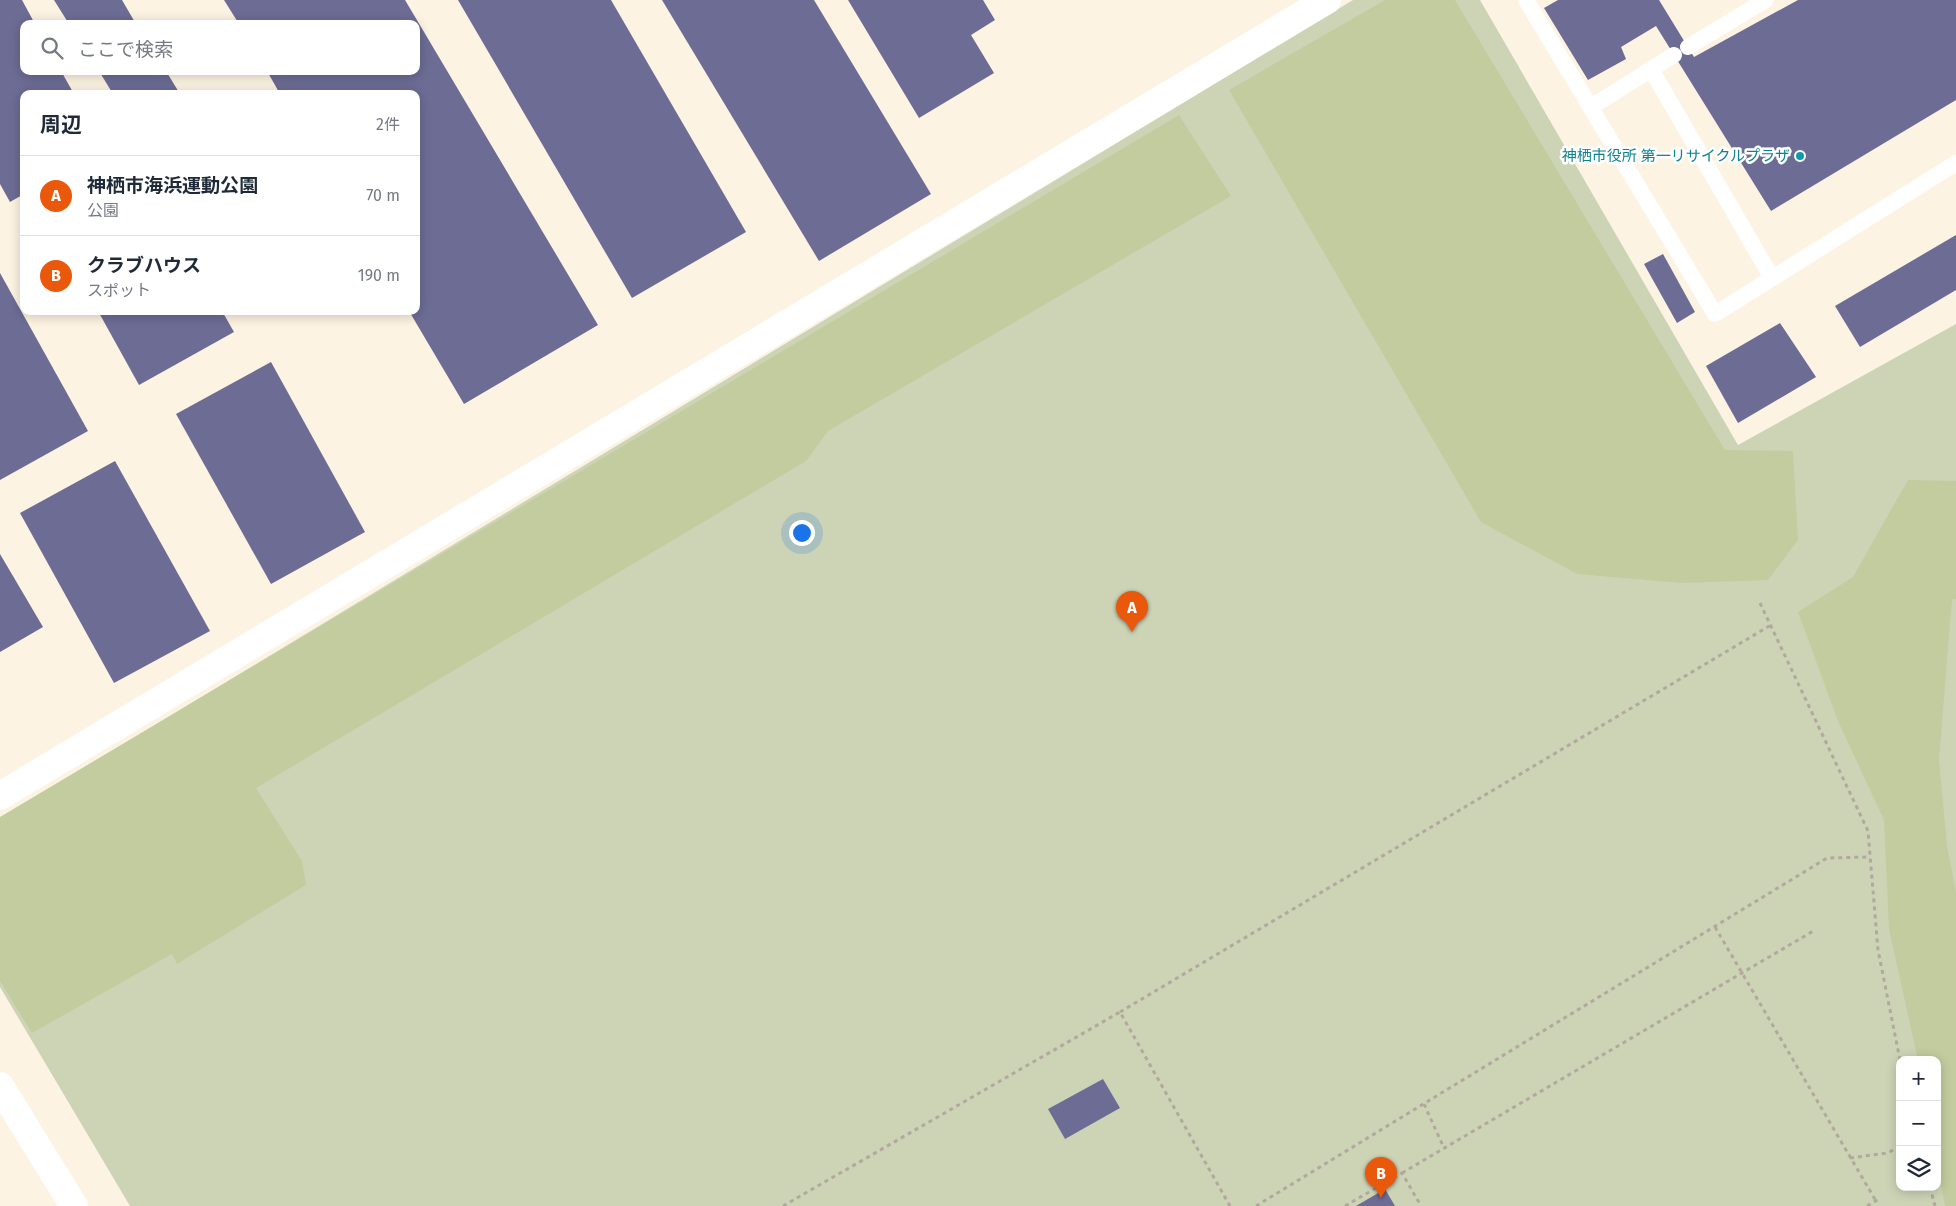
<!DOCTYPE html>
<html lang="ja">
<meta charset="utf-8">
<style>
body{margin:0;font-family:"Fira Sans","Noto Sans JP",sans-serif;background:#f2f2f3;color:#1f2937}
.controls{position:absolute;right:15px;bottom:15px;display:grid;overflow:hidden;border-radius:10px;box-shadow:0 2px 12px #0003}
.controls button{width:45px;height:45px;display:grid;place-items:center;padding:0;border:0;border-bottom:1px solid #e0e1e3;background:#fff;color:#1f2937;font:25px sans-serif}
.you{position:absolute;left:801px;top:532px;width:18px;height:18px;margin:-12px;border:4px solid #fff;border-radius:50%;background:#1a73e8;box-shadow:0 0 0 8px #1a73e833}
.badge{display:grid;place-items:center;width:32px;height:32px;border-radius:50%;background:#ea580c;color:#fff;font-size:16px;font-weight:700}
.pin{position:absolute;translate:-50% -41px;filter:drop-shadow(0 1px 2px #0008)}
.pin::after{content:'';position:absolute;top:26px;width:18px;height:15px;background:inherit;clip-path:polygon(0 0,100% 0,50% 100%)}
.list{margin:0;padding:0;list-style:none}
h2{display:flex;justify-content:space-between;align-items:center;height:65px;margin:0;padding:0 20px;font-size:21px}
h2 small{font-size:16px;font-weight:400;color:#747a83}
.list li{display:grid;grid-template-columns:32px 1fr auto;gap:15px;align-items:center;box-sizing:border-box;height:80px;padding:0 20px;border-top:1px solid #e0e1e3}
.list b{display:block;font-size:19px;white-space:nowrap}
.list p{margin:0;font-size:16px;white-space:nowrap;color:#747a83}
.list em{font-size:16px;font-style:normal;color:#747a83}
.icon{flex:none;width:28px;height:28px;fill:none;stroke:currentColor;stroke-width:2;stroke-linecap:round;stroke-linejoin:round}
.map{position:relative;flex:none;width:1956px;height:1206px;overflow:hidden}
.search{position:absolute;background:#fff;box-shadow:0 2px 12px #0003;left:20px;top:20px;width:400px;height:55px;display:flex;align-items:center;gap:12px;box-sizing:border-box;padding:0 18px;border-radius:10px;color:#747a83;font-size:19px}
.panel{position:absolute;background:#fff;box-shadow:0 2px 12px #0003;left:20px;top:90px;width:400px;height:225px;border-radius:10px}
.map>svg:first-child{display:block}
</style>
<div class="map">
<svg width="1956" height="1206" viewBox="0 0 1956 1206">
<rect width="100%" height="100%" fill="#fdf3e2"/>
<path fill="#cdd4b6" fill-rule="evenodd" d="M1353,0H1480L1738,445L1956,324V1206H130L0,987V819ZM1900,1060H1937V1187H1900Z"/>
<g fill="#c2cc9e">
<polygon points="1385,0 1455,0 1725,450 1793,451 1798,540 1768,580 1681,583 1577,574 1481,522 1229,90"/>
<polygon points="1179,115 1231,196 828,431 806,461 256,788 302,861 306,885 177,964 172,954 32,1033 0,981 0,817"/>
<polygon points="1908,480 1956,481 1956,599 1952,599 1939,760 1947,846 1956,892 1956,1206 1945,1206 1937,1162 1937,1060 1918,1060 1889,929 1884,820 1838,721 1798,612 1853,577"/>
</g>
<g fill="#6c6c95">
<polygon points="0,0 22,0 35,24 24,24 24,71 61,71 74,94 24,94 24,194 10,202 0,184"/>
<polygon points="54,0 122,0 136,24 69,24"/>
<polygon points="224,0 405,0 598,325 464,404 409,311 416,311 416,94 280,94 267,71 416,71 416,24 239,24"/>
<polygon points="458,0 611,0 746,232 632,298"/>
<polygon points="662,0 814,0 931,194 819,261"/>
<polygon points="848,0 983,0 995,20 971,35 994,73 919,118"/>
<polygon points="1558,0 1659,0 1694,57 1798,0 1956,0 1956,100 1771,211 1656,26 1621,47 1626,59 1588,80 1544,8"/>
<polygon points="99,71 166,71 180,94 113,94"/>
<polygon points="1956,235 1956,290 1860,347 1835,306"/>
<polygon points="1663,254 1695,312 1677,323 1644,264"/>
<polygon points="0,273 88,431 0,480"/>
<polygon points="98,311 222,311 234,332 139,385"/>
<polygon points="1780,323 1816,377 1738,423 1706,366"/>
<polygon points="271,362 365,532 271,584 176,414"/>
<polygon points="115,461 210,631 114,683 20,513"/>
<polygon points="0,554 43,627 0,652"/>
<polygon points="1103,1079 1120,1108 1065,1139 1048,1109"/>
<polygon points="1385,1189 1395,1206 1356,1206"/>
</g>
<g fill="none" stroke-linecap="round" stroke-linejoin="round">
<g stroke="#b0a99c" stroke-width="3" stroke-dasharray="4 4" stroke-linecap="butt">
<polyline points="1760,603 1868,831 1878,950 1900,1060"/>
<polyline points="1715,927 1876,1201"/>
<polyline points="1120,1012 1771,625"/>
<polyline points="1424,1104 1444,1148"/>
<polyline points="1850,1158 1887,1153 1900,1147"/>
<polyline points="1402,1173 1815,930"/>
<polyline points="1930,1187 1935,1206"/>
<polyline points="783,1206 1120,1012 1230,1206"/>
<polyline points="1256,1206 1827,858 1870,857"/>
<polyline points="1345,1206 1402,1173 1421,1206"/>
<polyline points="1867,1206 1881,1198"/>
</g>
<g stroke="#fff" stroke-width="16">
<polyline points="1526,0 1715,314 1956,163"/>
<polyline points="1688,47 1766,0"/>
<polyline points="1651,69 1772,278"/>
<polyline points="1591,107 1674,55"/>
</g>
<g stroke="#fff" stroke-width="28">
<polyline points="0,796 1327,0"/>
<polyline points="0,1086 74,1206"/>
</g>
</g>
<circle fill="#0f9aa8" stroke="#fff" stroke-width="2" cx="1800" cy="156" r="5"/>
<g text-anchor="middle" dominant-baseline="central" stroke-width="5" stroke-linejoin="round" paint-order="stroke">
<g font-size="15" fill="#0d838f" stroke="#fff" text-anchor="end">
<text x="1790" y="156">神栖市役所 第一リサイクルプラザ</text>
</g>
</g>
</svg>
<div class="controls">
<button>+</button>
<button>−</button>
<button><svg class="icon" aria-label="layers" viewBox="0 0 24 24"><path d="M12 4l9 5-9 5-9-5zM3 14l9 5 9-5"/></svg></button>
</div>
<div class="you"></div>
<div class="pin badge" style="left:1132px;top:632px">A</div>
<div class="pin badge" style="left:1381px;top:1198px">B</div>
<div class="search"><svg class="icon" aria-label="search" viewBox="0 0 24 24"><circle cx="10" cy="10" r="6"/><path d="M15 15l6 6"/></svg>ここで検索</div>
<section class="panel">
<h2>周辺<small>2件</small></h2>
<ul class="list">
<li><span class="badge">A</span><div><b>神栖市海浜運動公園</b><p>公園</p></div><em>70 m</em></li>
<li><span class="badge">B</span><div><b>クラブハウス</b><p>スポット</p></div><em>190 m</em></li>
</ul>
</section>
</div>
